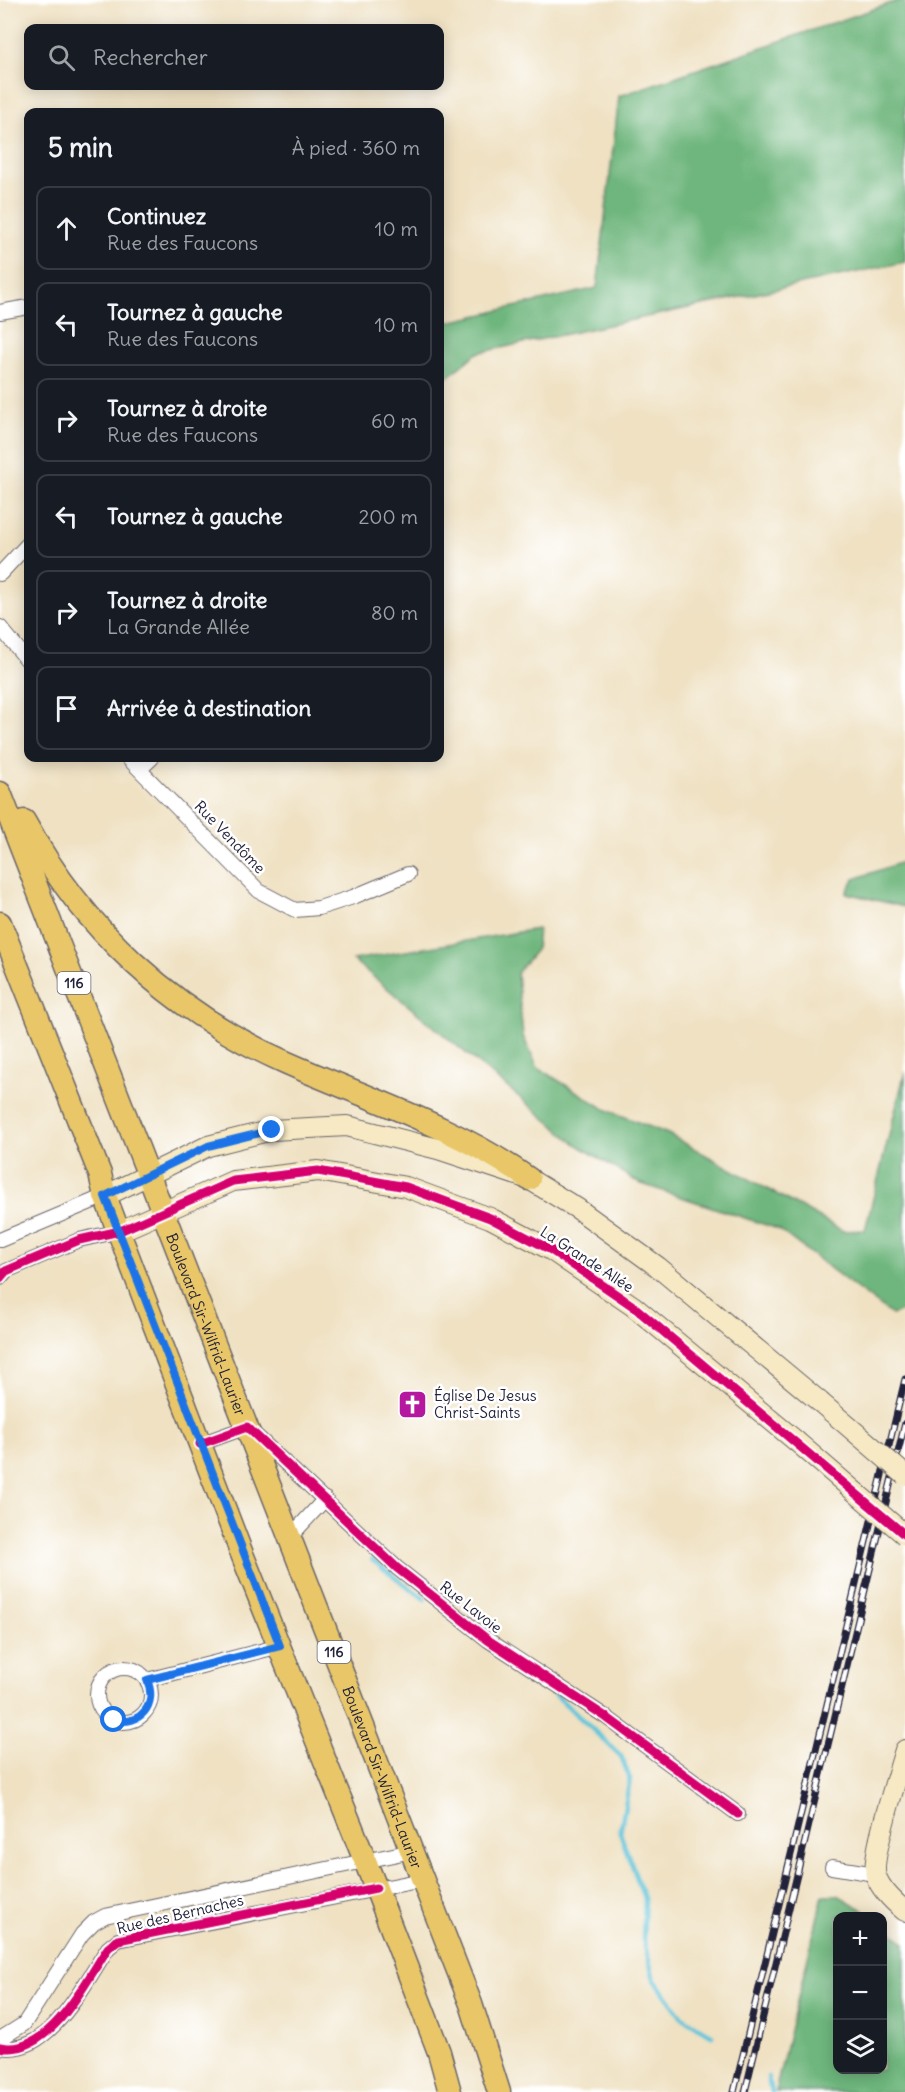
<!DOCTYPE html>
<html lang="fr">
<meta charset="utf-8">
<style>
body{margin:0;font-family:Delius,sans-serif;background:#20242c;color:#f1f3f6}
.controls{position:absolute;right:18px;bottom:18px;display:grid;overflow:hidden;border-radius:12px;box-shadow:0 3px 15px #0003}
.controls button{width:54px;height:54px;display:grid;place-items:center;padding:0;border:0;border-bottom:2px solid #363941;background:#171b24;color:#f1f3f6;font:30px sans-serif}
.stop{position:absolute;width:18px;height:18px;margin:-14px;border:4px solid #1a73e8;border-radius:50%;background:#fff}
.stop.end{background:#1a73e8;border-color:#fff;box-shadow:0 2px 6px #0008}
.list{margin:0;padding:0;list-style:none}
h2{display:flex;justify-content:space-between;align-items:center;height:78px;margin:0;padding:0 24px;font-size:26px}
h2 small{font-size:20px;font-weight:400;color:#9ea1a6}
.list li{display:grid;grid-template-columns:39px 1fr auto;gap:18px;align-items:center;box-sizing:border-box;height:84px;margin:0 12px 12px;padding:0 12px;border:2px solid #363941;border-radius:12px}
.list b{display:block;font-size:22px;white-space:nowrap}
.list p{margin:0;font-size:20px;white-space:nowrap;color:#9ea1a6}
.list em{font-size:20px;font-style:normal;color:#9ea1a6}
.icon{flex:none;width:33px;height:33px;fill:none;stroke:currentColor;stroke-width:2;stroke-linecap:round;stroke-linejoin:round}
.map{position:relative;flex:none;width:905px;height:2092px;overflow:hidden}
.search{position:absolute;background:#171b24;box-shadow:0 3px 15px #0003;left:24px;top:24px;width:420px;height:66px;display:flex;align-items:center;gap:15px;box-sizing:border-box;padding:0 21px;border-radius:12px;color:#9ea1a6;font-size:22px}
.panel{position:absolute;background:#171b24;box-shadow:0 3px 15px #0003;left:24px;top:108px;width:420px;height:654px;border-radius:12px}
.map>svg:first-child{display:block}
</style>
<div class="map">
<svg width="905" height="2092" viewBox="0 0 905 2092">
<rect width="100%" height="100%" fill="#fff"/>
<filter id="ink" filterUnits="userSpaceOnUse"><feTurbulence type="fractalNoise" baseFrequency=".0167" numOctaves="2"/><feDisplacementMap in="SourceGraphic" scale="12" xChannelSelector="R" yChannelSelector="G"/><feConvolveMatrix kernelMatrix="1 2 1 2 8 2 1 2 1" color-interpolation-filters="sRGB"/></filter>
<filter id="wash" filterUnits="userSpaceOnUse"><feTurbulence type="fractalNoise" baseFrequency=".008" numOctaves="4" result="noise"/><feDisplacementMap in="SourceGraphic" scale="24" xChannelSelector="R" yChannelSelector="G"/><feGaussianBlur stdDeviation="1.35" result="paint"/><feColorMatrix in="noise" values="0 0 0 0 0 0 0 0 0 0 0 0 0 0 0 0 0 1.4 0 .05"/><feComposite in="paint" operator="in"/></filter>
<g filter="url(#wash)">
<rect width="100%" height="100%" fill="#efe1c2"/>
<g fill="#6eb67d" stroke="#486c5c" stroke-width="1.5">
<polygon points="900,0 905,0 905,262 477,353 440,383 440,324 597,288 619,96"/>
<polygon points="905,861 905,907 846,893 854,879"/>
<polygon points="538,929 536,950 517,973 523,1036 538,1068 605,1109 668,1134 843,1231 865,1230 905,1072 905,1310 892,1315 778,1229 639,1183 576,1144 353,960"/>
<polygon points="823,1895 838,1895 873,1916 838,1916 838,2070 882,2070 883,1924 905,1943 905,2092 775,2092"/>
</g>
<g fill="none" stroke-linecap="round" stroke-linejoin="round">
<g stroke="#5dc4da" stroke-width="4.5">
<polyline points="372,1560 425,1599"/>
<polyline points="542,1682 621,1756 630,1779 620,1833 645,1901 643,1939 654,1979 682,2017 713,2036"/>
<polyline points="768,2077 771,2092"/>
</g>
</g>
</g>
<g filter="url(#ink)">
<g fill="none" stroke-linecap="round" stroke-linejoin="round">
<defs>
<g id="street">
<polyline points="0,312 28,307"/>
<polyline points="0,574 28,544"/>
<polyline points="0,627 28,661"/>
<polyline points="128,758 259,891 295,910 319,908 353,897 408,874"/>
<polyline points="140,769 152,758"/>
<polyline points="0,1240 105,1196"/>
<polyline points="0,1278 6,1271 79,1240 120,1231"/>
<polyline points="200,1444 247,1427 397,1568 488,1640 606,1717 738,1814"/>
<polyline points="289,1538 325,1499"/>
<circle cx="124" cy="1695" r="27"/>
<polyline points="147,1680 280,1646"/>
<polyline points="832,1867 875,1874"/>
<polyline points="0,2039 24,2024 82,1934 94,1922 105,1916 412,1851"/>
<path d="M0,2047C49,2058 85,1982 108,1948L118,1940L423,1880"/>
</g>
<g id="secondary">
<polyline points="105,1196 208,1146 272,1130 347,1126 438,1149 529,1179 578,1209 658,1267 820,1402"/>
<polyline points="120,1231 233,1181 318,1171 406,1187 490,1218 551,1250 633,1306 796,1441"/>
<path d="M905,1750C899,1771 870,1859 876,1876C881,1890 894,1902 905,1911"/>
</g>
<g id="primary">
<path id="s1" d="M0,793L471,2004L499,2092"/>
<path d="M24,821C83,929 172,1012 285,1062C368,1099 455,1126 529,1179"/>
<polyline points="0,923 100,1174 105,1196 240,1549 376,1888 439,2052 450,2092"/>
</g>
</defs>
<use href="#street" stroke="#6a656a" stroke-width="16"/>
<use href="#secondary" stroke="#6a656a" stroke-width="22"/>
<use href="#primary" stroke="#6a656a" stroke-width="25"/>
<use href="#street" stroke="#fff" stroke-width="14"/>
<use href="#secondary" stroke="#f6e9c3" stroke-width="20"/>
<use href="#primary" stroke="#e9c769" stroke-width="22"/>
<defs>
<g id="rail">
<polyline points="734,2092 905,1379"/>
<polyline points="745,2092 905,1423"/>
</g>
</defs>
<use href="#rail" stroke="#22223b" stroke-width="7"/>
<use href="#rail" stroke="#fff" stroke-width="4.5" stroke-dasharray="14" stroke-linecap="butt"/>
<defs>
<g id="secondary-bridge">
<polyline points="820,1402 905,1475"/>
<polyline points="796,1441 905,1535"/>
</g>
</defs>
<use href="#secondary-bridge" stroke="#6a656a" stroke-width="22" stroke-linecap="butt"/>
<use href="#secondary-bridge" stroke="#f6e9c3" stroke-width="20"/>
<defs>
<g id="cycleway">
<polyline points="0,1278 6,1271 79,1240 120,1231 233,1181 318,1171 406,1187 490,1218 551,1250 633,1306 905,1535"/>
<polyline points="200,1444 247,1427 397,1568 488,1640 606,1717 738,1814"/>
<path d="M0,2047C49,2058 85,1982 108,1948L118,1940L376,1888"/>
</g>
</defs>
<use href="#cycleway" stroke="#fff" stroke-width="13"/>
<use href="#cycleway" stroke="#d6006c" stroke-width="9"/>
</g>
</g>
<g fill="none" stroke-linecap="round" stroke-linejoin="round" filter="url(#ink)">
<path stroke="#1a73e8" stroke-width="8" d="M114,1720C140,1726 158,1705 147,1680L280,1646L105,1196L208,1146L272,1130"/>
</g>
<defs>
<symbol id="church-square" viewBox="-11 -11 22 22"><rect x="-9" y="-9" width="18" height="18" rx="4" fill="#b5179e" stroke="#fff"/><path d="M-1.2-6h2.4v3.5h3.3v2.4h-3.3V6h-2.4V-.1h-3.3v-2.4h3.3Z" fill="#fff"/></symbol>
</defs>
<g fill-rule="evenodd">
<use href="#church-square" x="396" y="1388" width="33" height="33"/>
</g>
<g text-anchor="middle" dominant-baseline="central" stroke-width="5" stroke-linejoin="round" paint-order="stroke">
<g fill="#fff" stroke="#646476" stroke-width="1.5">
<rect x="57.5" y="972" width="33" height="22" rx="4.5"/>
<rect x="317.5" y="1641" width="33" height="22" rx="4.5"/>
</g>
<g font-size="14" font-weight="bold" fill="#22223b">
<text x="74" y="983">116</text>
<text x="334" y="1652">116</text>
</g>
<g font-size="15" fill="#22223b" stroke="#fff">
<text transform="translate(230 837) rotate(46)">Rue Vendôme</text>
<text transform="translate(587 1259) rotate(33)">La Grande Allée</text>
<text stroke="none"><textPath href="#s1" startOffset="570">Boulevard Sir-Wilfrid-Laurier</textPath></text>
<text transform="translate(471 1607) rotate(38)">Rue Lavoie</text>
<text stroke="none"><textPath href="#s1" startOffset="1056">Boulevard Sir-Wilfrid-Laurier</textPath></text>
<text transform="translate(180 1914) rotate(-13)">Rue des Bernaches</text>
</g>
<g font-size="15" fill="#22223b" stroke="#fff" text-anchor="start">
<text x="434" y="1395">Église De Jesus<tspan x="434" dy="17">Christ-Saints</tspan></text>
</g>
</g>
</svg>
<div class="controls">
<button>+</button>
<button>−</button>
<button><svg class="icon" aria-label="layers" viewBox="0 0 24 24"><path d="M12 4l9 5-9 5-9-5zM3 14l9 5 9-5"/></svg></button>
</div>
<div class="stop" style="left:114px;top:1720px"></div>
<div class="stop end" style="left:272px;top:1130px"></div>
<div class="search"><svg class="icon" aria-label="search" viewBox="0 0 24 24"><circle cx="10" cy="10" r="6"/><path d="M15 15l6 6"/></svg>Rechercher</div>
<section class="panel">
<h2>5 min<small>À pied · 360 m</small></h2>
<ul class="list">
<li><svg class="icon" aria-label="ahead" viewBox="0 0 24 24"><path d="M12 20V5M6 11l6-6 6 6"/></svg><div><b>Continuez</b><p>Rue des Faucons</p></div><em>10 m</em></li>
<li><svg class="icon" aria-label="left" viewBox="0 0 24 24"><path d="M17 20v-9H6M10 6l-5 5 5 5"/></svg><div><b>Tournez à gauche</b><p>Rue des Faucons</p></div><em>10 m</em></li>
<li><svg class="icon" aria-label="right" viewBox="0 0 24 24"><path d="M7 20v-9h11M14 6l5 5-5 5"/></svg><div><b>Tournez à droite</b><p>Rue des Faucons</p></div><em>60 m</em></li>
<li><svg class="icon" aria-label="left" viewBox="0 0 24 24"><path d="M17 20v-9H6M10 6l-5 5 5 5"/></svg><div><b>Tournez à gauche</b></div><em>200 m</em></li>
<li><svg class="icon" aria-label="right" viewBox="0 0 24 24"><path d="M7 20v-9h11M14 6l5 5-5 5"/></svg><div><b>Tournez à droite</b><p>La Grande Allée</p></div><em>80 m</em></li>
<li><svg class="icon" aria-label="arrive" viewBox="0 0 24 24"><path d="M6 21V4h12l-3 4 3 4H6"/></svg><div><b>Arrivée à destination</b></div></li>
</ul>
</section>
</div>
